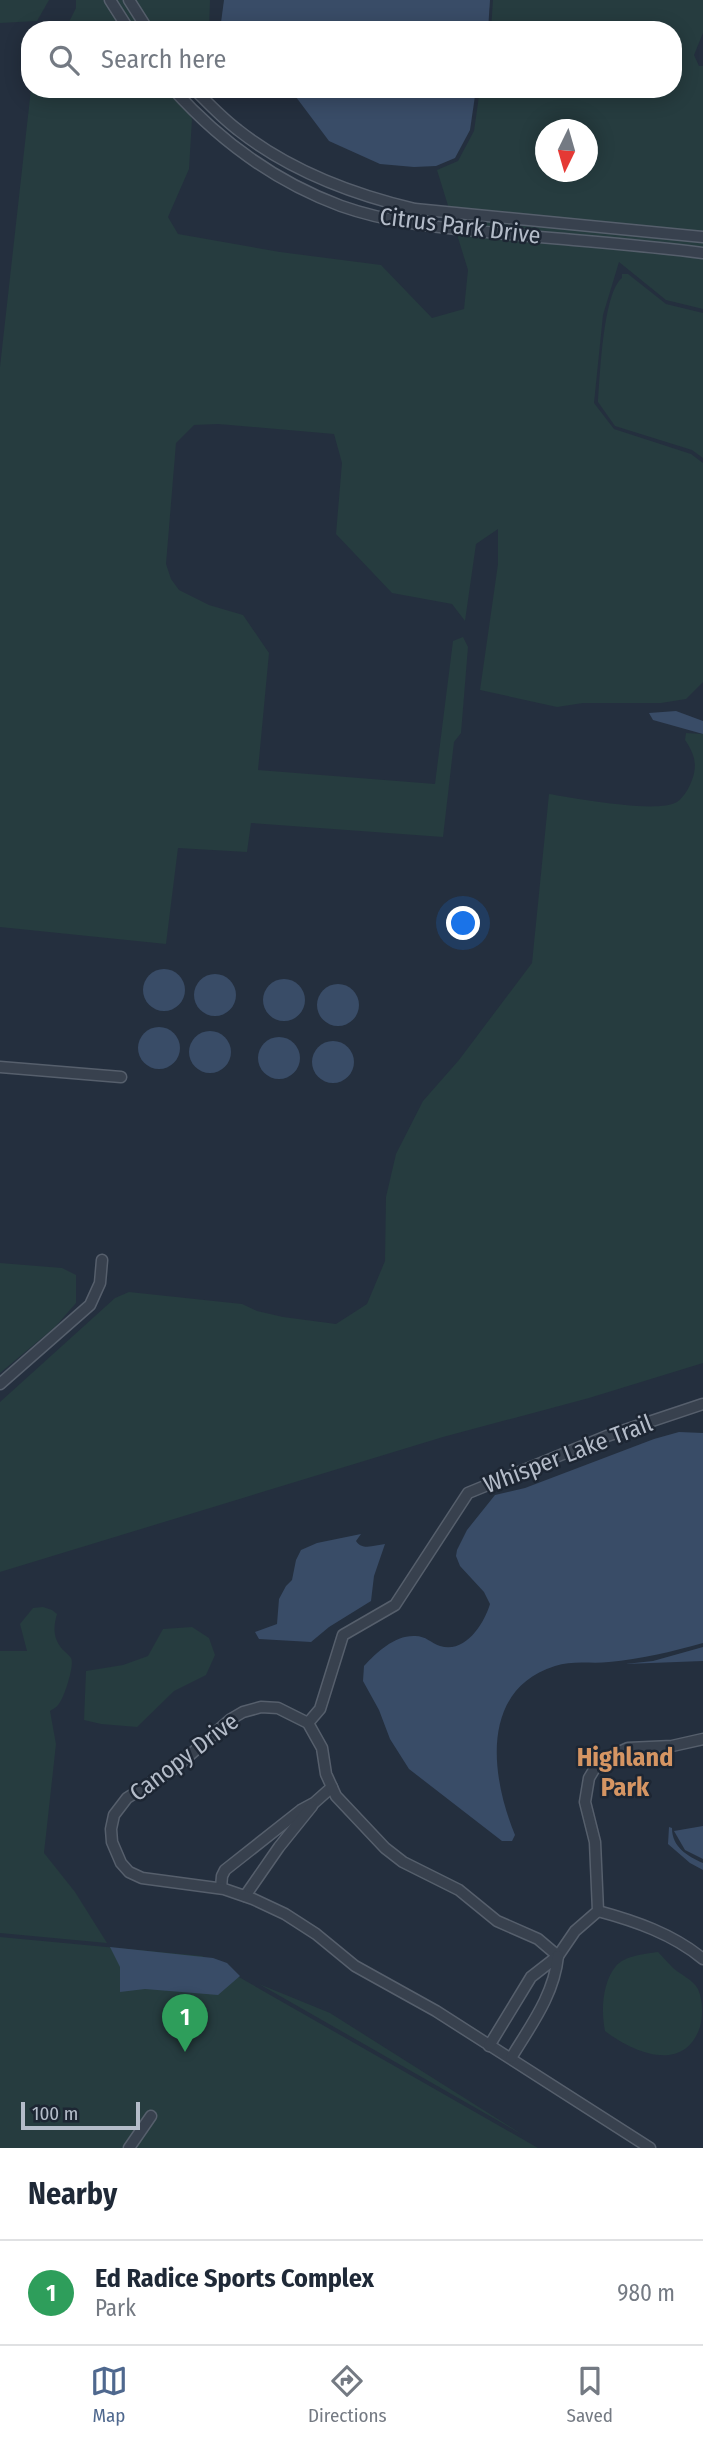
<!DOCTYPE html>
<style>
body{margin:0;font-family:"Fira Sans Condensed",sans-serif;background:#f6f6f7;color:#1f2937}
.compass{position:absolute;left:535px;top:119px;width:63px;height:63px;border-radius:50%;background:#fff;box-shadow:0 4px 18px #0003;rotate:185deg}
.scale{position:absolute;left:21px;bottom:18px;width:119px;box-sizing:border-box;padding-left:7px;border:4px solid #b4bcc9;border-top:0;font-size:19px;line-height:24px;white-space:nowrap;color:#b4bcc9;-webkit-text-stroke:5px #1d2633;paint-order:stroke}
.you{position:absolute;left:464px;top:924px;width:24px;height:24px;margin:-18px;border:5px solid #fff;border-radius:50%;background:#1a73e8;box-shadow:0 0 0 10px #1a73e833}
.badge{display:grid;place-items:center;width:46px;height:46px;border-radius:50%;background:#4f688e;color:#fff;font-size:23px;font-weight:700}
.pin{position:absolute;translate:-50% -58px;filter:drop-shadow(0 2px 4px #0008)}
.pin::after{content:'';position:absolute;top:37px;width:24px;height:21px;background:inherit;clip-path:polygon(0 0,100% 0,50% 100%)}
.list{margin:0;padding:0;list-style:none}
h2{display:flex;justify-content:space-between;align-items:center;height:91px;margin:0;padding:0 28px;font-size:30px}
h2 small{font-size:23px;font-weight:400;color:#747a83}
.list li{display:grid;grid-template-columns:46px 1fr auto;gap:21px;align-items:center;box-sizing:border-box;height:105px;padding:0 28px;border-top:2px solid #e0e1e3}
.list b{display:block;font-size:26px;white-space:nowrap}
.list p{margin:0;font-size:23px;white-space:nowrap;color:#747a83}
.list em{font-size:23px;font-style:normal;color:#747a83}
.icon{flex:none;width:38px;height:38px;fill:none;stroke:currentColor;stroke-width:2;stroke-linecap:round;stroke-linejoin:round}
.map{position:relative;flex:none;width:703px;height:2148px;overflow:hidden}
.search{position:absolute;background:#fff;box-shadow:0 4px 18px #0003;left:21px;right:21px;top:21px;height:77px;display:flex;align-items:center;gap:18px;box-sizing:border-box;padding:0 24px;border-radius:28px;color:#747a83;font-size:26px}
.sheet{height:196px;background:#fff}
nav{display:flex;justify-content:space-around;align-items:center;box-sizing:border-box;height:98px;border-top:2px solid #e0e1e3;background:#fff;font-size:19px;color:#747a83}
nav a{display:grid;justify-items:center;gap:4px}
nav .on{color:#4f688e}
.map>svg:first-child{display:block}
</style>
<div class="map">
<svg width="703" height="2148" viewBox="0 0 703 2148">
<rect width="100%" height="100%" fill="#242f3e"/>
<g fill="#263c3f" fill-rule="evenodd">
<polygon points="0,0 49,0 37,21 0,23"/>
<polygon points="76,0 210,0 209,30 65,30 76,8"/>
<path d="M493,0H703V33L694,55L699,66H703V309L666,300L619,262L603,315L594,403L614,429L691,454L703,463V682L686,699L661,703H583L557,707L480,690L498,564V529L476,544L465,621L452,604L392,593L336,534L342,463L334,434L218,424L194,425L176,443L166,564L171,579L179,590L209,605L243,615L269,653L258,770L435,784L453,641L463,637L468,647L461,733L454,742L443,837L251,823L247,852L178,848L166,944L0,927V367L31,89H176L192,119L189,169L168,217L178,234L280,252L381,265L432,318L464,309L468,270L437,170L458,161L474,131L480,89H673V30H491ZM546,130H588V172H546Z"/>
<path d="M622,274H628L666,304L703,313V458L692,450L615,426L598,402C600,376 603,293 622,278Z"/>
<path d="M686,733L703,734V1363L589,1398L443,1437L0,1572V1402L115,1298L129,1292L242,1304L257,1311L283,1317L336,1324L367,1304L385,1261L386,1197L396,1154L423,1101L459,1060L532,963L549,794C574,798 657,814 677,802C684,797 689,788 692,780C698,764 694,753 685,740Z"/>
<polygon points="0,1263 62,1268 76,1275 76,1303 55,1327 0,1373"/>
<path d="M43,1607L52,1610L57,1614C53,1628 53,1639 63,1650C66,1653 69,1655 71,1658C75,1664 64,1699 58,1705C56,1708 52,1709 50,1711L56,1744L44,1853L75,1892L107,1943L0,1933V1651H27L20,1624L33,1608Z"/>
<polygon points="192,1627 209,1638 215,1655 206,1675 174,1691 137,1727 101,1724 84,1720 86,1671 123,1665 148,1656 163,1629"/>
<polygon points="0,1937 202,1956 538,2148 0,2148"/>
<path d="M658,1952C663,1957 668,1963 673,1968C681,1975 692,1979 698,1989C703,2000 703,2016 700,2027C684,2074 634,2053 605,2031C601,2011 602,1983 616,1966C626,1955 645,1954 658,1952Z"/>
<polygon points="259,1984 330,2013 523,2135"/>
</g>
<g fill="#394c67">
<polygon points="224,0 490,0 488,30 220,30"/>
<polygon points="290,89 476,89 470,130 455,158 436,166 414,167 380,164 329,141"/>
<polygon points="676,711 703,721 703,734 653,720 649,713"/>
<circle cx="164" cy="990" r="21"/>
<circle cx="215" cy="995" r="21"/>
<circle cx="284" cy="1000" r="21"/>
<circle cx="338" cy="1005" r="21"/>
<circle cx="159" cy="1048" r="21"/>
<circle cx="210" cy="1052" r="21"/>
<circle cx="279" cy="1058" r="21"/>
<circle cx="333" cy="1062" r="21"/>
<path d="M679,1432L703,1433V1643C671,1652 641,1659 609,1662C591,1664 572,1660 555,1666C479,1690 491,1777 515,1835L512,1841H502L409,1769L390,1739L379,1710L363,1681L364,1666C377,1652 395,1635 415,1636C426,1636 431,1643 440,1646C465,1654 484,1624 490,1604L484,1592L460,1566L456,1556L457,1550L467,1530L495,1495L525,1488L654,1439Z"/>
<path d="M361,1534L356,1541C362,1551 375,1545 385,1544L374,1576L371,1601L329,1627L311,1642L259,1639L255,1632L277,1624L279,1599L286,1586L292,1580L296,1560L301,1550L317,1543Z"/>
<polygon points="703,1647 703,1661 625,1664 653,1661"/>
<polygon points="703,1826 703,1859 685,1850 674,1831"/>
<path d="M669,1827L672,1828C672,1847 687,1856 703,1863V1870L690,1863L668,1844Z"/>
<polygon points="110,1947 213,1958 227,1963 240,1976 218,1995 145,1989 120,1992 120,1967"/>
</g>
<g fill="none" stroke-linecap="round" stroke-linejoin="round">
<defs>
<g id="minor">
<polyline points="110,0 129,30"/>
<polyline points="129,0 148,30"/>
<path d="M173,89C219,140 276,182 341,206C392,224 444,228 497,233C566,240 635,244 703,253"/>
<path d="M194,89C208,103 222,118 238,130C290,171 351,194 415,209L703,237"/>
<polyline points="0,1067 121,1077"/>
<polyline points="0,1384 90,1305 100,1283 102,1260"/>
<polyline points="308,1723 320,1709 343,1635 395,1605 468,1493 607,1436 703,1404"/>
<polyline points="221,1888 222,1876 225,1870 301,1810 314,1803 332,1787"/>
<polyline points="245,1896 279,1847 312,1806"/>
<path d="M598,1911C635,1921 673,1934 703,1959"/>
<polyline points="558,1956 538,1939 497,1921 459,1890 403,1862 385,1848 336,1796 326,1774 322,1748 308,1723 278,1708 261,1707 243,1712 231,1719 175,1768 127,1798 114,1815 111,1829 112,1842 121,1863 129,1872 142,1878 224,1889 253,1899 285,1914 316,1934 355,1966 436,2011 650,2148"/>
<polyline points="489,2046 531,1977 558,1956 575,1931 598,1911 595,1842 585,1802 589,1778 595,1768 602,1760 628,1748 672,1746 703,1739"/>
<path d="M511,2058C531,2025 554,1995 558,1956"/>
<polyline points="129,2148 151,2116"/>
</g>
</defs>
<use href="#minor" stroke="#565f6c" stroke-width="13"/>
<use href="#minor" stroke="#38414e" stroke-width="10"/>
</g>
<g text-anchor="middle" dominant-baseline="central" stroke-width="5" stroke-linejoin="round" paint-order="stroke">
<g font-size="24" fill="#b4bcc9" stroke="#1d2633">
<text transform="translate(460 226) rotate(7)">Citrus Park Drive</text>
<text transform="translate(568 1454) rotate(-21)">Whisper Lake Trail</text>
<text transform="translate(184 1757) rotate(-37)">Canopy Drive</text>
</g>
<g font-size="26" font-weight="bold" fill="#d59563" stroke="#1d2633">
<text x="625" y="1757">Highland<tspan x="625" dy="30">Park</tspan></text>
</g>
</g>
</svg>
<svg class="compass" viewBox="-18 -18 36 36"><path d="M0-13l5 13h-10z" fill="#e53935"/><path d="M0 13l5-13h-10z" fill="#747a83"/></svg>
<div class="scale">100 m</div>
<div class="you"></div>
<div class="pin badge" style="left:185px;top:2052px;background:#2e9e5b">1</div>
<div class="search"><svg class="icon" aria-label="search" viewBox="0 0 24 24"><circle cx="10" cy="10" r="6"/><path d="M15 15l6 6"/></svg>Search here</div>
</div>
<section class="sheet">
<h2>Nearby<small></small></h2>
<ul class="list">
<li><span class="badge" style="background:#2e9e5b">1</span><div><b>Ed Radice Sports Complex</b><p>Park</p></div><em>980 m</em></li>
</ul>
</section>
<nav>
<a class="on"><svg class="icon" aria-label="map" viewBox="0 0 24 24"><path d="M3 6l6-2 6 2 6-2v14l-6 2-6-2-6 2zM9 4v14M15 6v14"/></svg>Map</a>
<a><svg class="icon" aria-label="directions" viewBox="0 0 24 24"><path d="M12 3l9 9-9 9-9-9zM9 14v-3h6M13 9l2 2-2 2"/></svg>Directions</a>
<a><svg class="icon" aria-label="saved" viewBox="0 0 24 24"><path d="M7 4h10v16l-5-4-5 4z"/></svg>Saved</a>
</nav>
